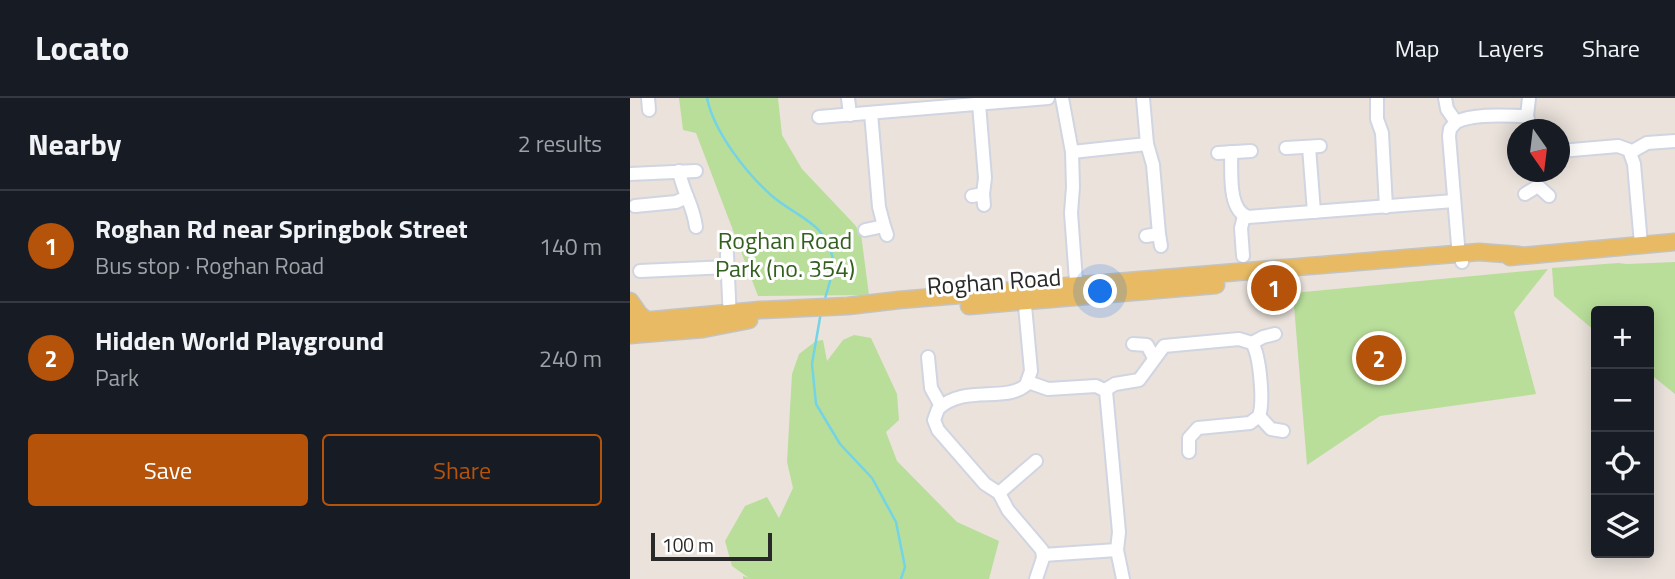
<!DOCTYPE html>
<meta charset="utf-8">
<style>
body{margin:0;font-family:"Titillium Web",sans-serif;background:#20242c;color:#f1f3f6}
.controls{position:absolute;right:21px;bottom:21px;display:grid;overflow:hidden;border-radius:7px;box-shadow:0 4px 18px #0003}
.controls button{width:63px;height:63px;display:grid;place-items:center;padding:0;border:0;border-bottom:2px solid #363941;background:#171b24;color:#f1f3f6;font:35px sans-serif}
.compass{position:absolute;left:877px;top:21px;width:63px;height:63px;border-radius:50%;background:#171b24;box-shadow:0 4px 18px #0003;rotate:166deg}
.scale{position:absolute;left:21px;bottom:18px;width:121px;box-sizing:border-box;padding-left:7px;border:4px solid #292929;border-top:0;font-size:19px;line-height:24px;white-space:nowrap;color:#292929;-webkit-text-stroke:5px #fff;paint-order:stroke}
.you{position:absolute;left:471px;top:194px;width:24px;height:24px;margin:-18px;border:5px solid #fff;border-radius:50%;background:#1a73e8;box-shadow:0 0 0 10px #1a73e833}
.badge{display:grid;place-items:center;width:46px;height:46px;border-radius:50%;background:#b45309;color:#fff;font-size:23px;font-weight:700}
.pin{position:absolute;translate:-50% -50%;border:4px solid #fff;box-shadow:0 2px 7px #0006}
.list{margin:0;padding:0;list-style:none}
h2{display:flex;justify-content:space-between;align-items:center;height:91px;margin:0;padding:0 28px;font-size:30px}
h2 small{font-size:23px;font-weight:400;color:#9ea1a6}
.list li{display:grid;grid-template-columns:46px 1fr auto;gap:21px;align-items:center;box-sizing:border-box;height:112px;padding:0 28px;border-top:2px solid #363941}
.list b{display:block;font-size:26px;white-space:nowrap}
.list p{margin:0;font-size:23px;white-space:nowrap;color:#9ea1a6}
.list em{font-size:23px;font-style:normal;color:#9ea1a6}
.actions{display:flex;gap:14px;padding:21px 28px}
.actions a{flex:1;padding:16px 0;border:2px solid #b45309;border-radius:7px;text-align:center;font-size:24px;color:#b45309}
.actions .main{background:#b45309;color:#fff}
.icon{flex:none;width:38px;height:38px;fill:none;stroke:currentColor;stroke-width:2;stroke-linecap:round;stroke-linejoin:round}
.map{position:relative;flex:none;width:1045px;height:481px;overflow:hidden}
header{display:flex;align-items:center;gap:42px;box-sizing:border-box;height:98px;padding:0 35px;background:#171b24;border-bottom:2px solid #363941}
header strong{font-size:33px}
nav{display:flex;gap:38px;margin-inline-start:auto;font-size:24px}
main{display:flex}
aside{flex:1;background:#171b24}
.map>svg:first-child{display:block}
</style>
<header>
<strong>Locato</strong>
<nav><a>Map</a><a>Layers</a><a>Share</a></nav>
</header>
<main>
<aside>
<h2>Nearby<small>2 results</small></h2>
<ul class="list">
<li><span class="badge">1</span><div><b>Roghan Rd near Springbok Street</b><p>Bus stop · Roghan Road</p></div><em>140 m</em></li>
<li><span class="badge">2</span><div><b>Hidden World Playground</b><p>Park</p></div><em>240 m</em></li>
</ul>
<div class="actions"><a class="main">Save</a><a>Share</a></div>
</aside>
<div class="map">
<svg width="1045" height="481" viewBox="0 0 1045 481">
<rect width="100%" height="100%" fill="#eae2db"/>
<g fill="#b9de9a">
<polygon points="49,0 148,0 152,37 172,71 225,127 231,136 239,197 128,198 66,35 53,32"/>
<polygon points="1045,164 1045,296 1019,275 1019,213 966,213 966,234 924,198 922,170 988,165 997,166"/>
<polygon points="918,171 884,214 906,296 750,318 677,367 663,195"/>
<polygon points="224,237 241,240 267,296 269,322 256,334 267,363 327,424 369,443 359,481 113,481 113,478 119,480 102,468 95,443 115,408 137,399 149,420 163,390 157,364 162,276 169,256 186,243 193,242 197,263 213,242"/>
</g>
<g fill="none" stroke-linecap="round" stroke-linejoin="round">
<g stroke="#74d4e6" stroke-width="2.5">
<path d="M77,0C84,34 116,75 142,98C165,118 194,124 202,157C206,171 197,191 194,205"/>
<polyline points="191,214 182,266 186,306 210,346 242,380 266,424 275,469 271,481"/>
</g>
<defs>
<g id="minor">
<polyline points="18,0 19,12"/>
<polyline points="218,0 220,17"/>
<polyline points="432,0 442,54 443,89 441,115 447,196"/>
<polyline points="747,0 747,21 752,35 756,109"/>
<polyline points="815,0 817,11 826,24 820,31 819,38 828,147 832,164"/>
<polyline points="899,0 897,18 901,32"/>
<polyline points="349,6 355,80 353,96"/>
<polyline points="241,15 249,109 254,128"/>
<polyline points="189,19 418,0"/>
<path d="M826,24C845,15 875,18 897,18"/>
<polyline points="517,46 523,67 529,136"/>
<polyline points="679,49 684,114"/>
<polyline points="656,50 690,48"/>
<polyline points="930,53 988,48 999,52 1004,66 1011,146"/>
<polyline points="442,54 517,46 513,0"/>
<path d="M601,54C602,72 597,112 618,119L824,103"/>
<polyline points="1001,54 1017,45 1045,43"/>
<polyline points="588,55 621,53"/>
<path d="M49,73C53,95 63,106 66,129"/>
<polyline points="0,76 66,73"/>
<polyline points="895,96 908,88 919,98"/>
<polyline points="342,98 353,96 354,107"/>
<polyline points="5,108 46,104 57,99"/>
<polyline points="235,132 254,128 257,137"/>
<polyline points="516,138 529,136 531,148"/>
<polyline points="97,156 100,222"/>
<polyline points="613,158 611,130 614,118"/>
<polyline points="10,173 98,169"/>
<path d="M394,197L401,273L396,287C375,305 334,286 308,311L304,322L308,332L355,386L369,395L378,412L412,452L413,460L406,481"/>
<polyline points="622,245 633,239 645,236"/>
<polyline points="503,246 517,247 524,260"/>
<polyline points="298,259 301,290 311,308"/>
<polyline points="398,284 418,291 466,288 476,293 489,434 487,452 493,481"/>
<path d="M475,292L485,286L509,282L534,248L609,241L622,245C630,257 634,304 629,318L620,325L568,330L559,340V354"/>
<polyline points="629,318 641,331 653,333"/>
<polyline points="369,395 406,363"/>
<polyline points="413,457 487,452"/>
</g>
<g id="major">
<polyline points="880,159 1045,144"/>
<polyline points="0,203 9,216 17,223"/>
<polyline points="339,208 586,187"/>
<polyline points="0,224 130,212 218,208 269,202 849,154 889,157"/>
<polyline points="0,237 73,231 119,222"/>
</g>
</defs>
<use href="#minor" stroke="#d0d5e1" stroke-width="16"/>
<use href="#major" stroke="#c3c3c3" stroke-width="19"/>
<use href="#minor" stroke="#fff" stroke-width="12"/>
<use href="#major" stroke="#e7ba63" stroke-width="16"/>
</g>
<g text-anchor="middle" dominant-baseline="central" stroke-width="6" stroke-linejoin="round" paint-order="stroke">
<g font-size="24" fill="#33601e" stroke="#fff">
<text x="155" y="142">Roghan Road<tspan x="155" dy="28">Park (no. 354)</tspan></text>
</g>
<g font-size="24" fill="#292929" stroke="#fff">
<text transform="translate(364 183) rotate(-4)">Roghan Road</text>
</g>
</g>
</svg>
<div class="controls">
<button>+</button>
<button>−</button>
<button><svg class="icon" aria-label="locate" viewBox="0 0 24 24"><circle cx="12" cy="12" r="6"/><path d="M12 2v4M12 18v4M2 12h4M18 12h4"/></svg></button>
<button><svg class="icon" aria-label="layers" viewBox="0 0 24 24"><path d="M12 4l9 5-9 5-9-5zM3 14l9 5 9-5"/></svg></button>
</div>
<svg class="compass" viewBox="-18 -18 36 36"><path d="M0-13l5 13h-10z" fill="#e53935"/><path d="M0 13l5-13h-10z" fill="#9ea1a6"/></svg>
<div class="scale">100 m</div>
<div class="you"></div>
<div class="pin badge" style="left:644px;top:190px">1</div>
<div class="pin badge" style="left:749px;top:260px">2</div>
</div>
</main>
